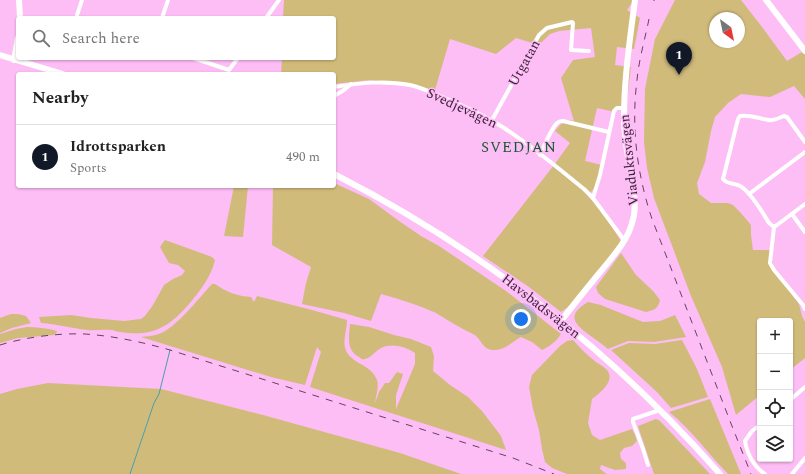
<!DOCTYPE html>
<meta charset="utf-8">
<style>
body{margin:0;font-family:Spectral,serif;background:#f6f6f6;color:#222}
.controls{position:absolute;right:12px;bottom:12px;display:grid;overflow:hidden;border-radius:4px;box-shadow:0 1px 3px #0004}
.controls button{width:36px;height:36px;display:grid;place-items:center;padding:0;border:0;border-bottom:1px solid #e0e0e0;background:#fff;color:#222;font:20px sans-serif}
.compass{position:absolute;left:709px;top:12px;width:36px;height:36px;border-radius:50%;background:#fff;box-shadow:0 1px 3px #0004;rotate:147deg}
.you{position:absolute;left:521px;top:319px;width:14px;height:14px;margin:-10px;border:3px solid #fff;border-radius:50%;background:#1a73e8;box-shadow:0 0 0 6px #1a73e833}
.badge{display:grid;place-items:center;width:26px;height:26px;border-radius:50%;background:#111827;color:#fff;font-size:13px;font-weight:700}
.pin{position:absolute;translate:-50% -33px;filter:drop-shadow(0 1px 2px #0008)}
.pin::after{content:'';position:absolute;top:21px;width:14px;height:12px;background:inherit;clip-path:polygon(0 0,100% 0,50% 100%)}
.list{margin:0;padding:0;list-style:none}
h2{display:flex;justify-content:space-between;align-items:center;height:52px;margin:0;padding:0 16px;font-size:17px}
h2 small{font-size:13px;font-weight:400;color:#767676}
.list li{display:grid;grid-template-columns:26px 1fr auto;gap:12px;align-items:center;box-sizing:border-box;height:64px;padding:0 16px;border-top:1px solid #e0e0e0}
.list b{display:block;font-size:15px;white-space:nowrap}
.list p{margin:0;font-size:13px;white-space:nowrap;color:#767676}
.list em{font-size:13px;font-style:normal;color:#767676}
.icon{flex:none;width:22px;height:22px;fill:none;stroke:currentColor;stroke-width:2;stroke-linecap:round;stroke-linejoin:round}
.map{position:relative;flex:none;width:805px;height:474px;overflow:hidden}
.search{position:absolute;background:#fff;box-shadow:0 1px 3px #0004;left:16px;top:16px;width:320px;height:44px;display:flex;align-items:center;gap:10px;box-sizing:border-box;padding:0 14px;border-radius:4px;color:#767676;font-size:15px}
.panel{position:absolute;background:#fff;box-shadow:0 1px 3px #0004;left:16px;top:72px;width:320px;height:116px;border-radius:4px}
.map>svg:first-child{display:block}
</style>
<div class="map">
<svg width="805" height="474" viewBox="0 0 805 474">
<rect width="100%" height="100%" fill="#fdbdf5"/>
<g fill="#d1bb7b" fill-rule="evenodd">
<polygon points="284,0 634,0 627,10 640,18 634,49 617,47 615,65 631,67 626,106 615,112 597,108 585,161 602,165 595,187 588,196 605,216 624,246 577,300 561,312 529,287 483,256 554,165 570,143 555,131 561,124 569,120 574,121 561,78 573,60 595,57 591,28 559,31 550,34 539,45 516,38 496,54 450,39 435,90 370,80 334,84 334,74 281,74 282,58 334,58 334,18 283,18"/>
<path d="M675,0H741L762,27L787,61L802,52L805,53V99L794,86L770,97L741,94L728,103L715,117L711,131L705,162L697,183L699,194L711,203H728L733,205L740,212L751,225V235L753,250H771V257L776,273L799,304L802,316L805,322V358L790,370V321H760V395L736,415L722,367L691,296L654,198L647,168L644,142L645,89L655,39ZM715,18H739V42H715Z"/>
<path d="M334,183L369,199L399,221L421,236L439,246L506,291L561,334C556,342 550,346 542,350L532,342L521,337C513,341 504,351 494,350C482,350 482,339 473,334C460,328 448,320 436,313C418,305 400,299 381,294L371,321L344,313L302,304L306,283L311,267L272,245L273,186H334Z"/>
<polygon points="234,186 248,186 243,237 224,236"/>
<path d="M165,240L212,257L215,260C211,277 200,291 189,304C168,328 152,337 120,332C117,332 114,330 111,330C103,329 95,331 87,330C71,328 57,324 41,323L39,317L71,315L91,318L124,321L141,319L145,316L153,305L164,285L173,279L182,275L185,271L178,265L169,263L160,247Z"/>
<path d="M621,253L636,275L653,291L660,300C658,309 654,310 646,312L605,299L598,293L596,287Z"/>
<path d="M212,284H215C226,292 237,296 251,297L254,302L257,296L312,310L347,320C347,330 343,338 345,348C349,363 370,364 376,378C380,385 376,395 375,403L379,392L385,383H389L397,372L403,374L396,395V409L415,364V353C405,346 388,342 378,350C374,353 370,358 365,359C362,360 362,359 359,357C346,350 349,337 350,324L369,327L394,335L411,339L431,347L434,356L433,371L450,385L468,397L482,411L501,436L506,450L310,387L321,352L317,347L305,385L271,377L141,337C147,336 153,336 159,334C176,328 199,298 212,284Z"/>
<path d="M588,302L601,305L608,308L643,322L660,321L675,315L686,337L654,342L628,341L608,349C602,344 595,339 588,334C572,322 568,314 588,302Z"/>
<polygon points="11,314 18,314 26,316 31,323 12,328 0,333 0,318"/>
<path d="M27,327C37,327 46,328 57,331V332L54,335L18,338L0,343V334L16,329Z"/>
<path d="M573,340C580,348 587,355 596,362C599,364 603,366 606,369C617,380 600,393 592,399L588,423L592,435L600,440L632,429L635,435L637,441L632,446L624,448L620,453L621,459L626,463V469L615,470L601,465L600,469L605,473L607,474H567L552,468L545,462L542,449L539,430L533,409L529,387L532,375L560,346L567,341Z"/>
<polygon points="682,340 697,369 708,397 671,408 657,392 611,350 629,343 655,344"/>
<polygon points="48,383 161,389 263,415 400,453 461,474 0,474 0,394 17,389"/>
<path d="M710,399L741,474H728C708,454 692,430 669,412Z"/>
<polygon points="656,419 660,421 676,438 710,474 654,474 638,426"/>
</g>
<g fill="none" stroke-linecap="round" stroke-linejoin="round">
<polyline stroke="#46a0b0" stroke-width="1" points="130,474 154,403 159,394 170,350"/>
<g stroke="#fff" stroke-width="4">
<polyline points="77,18 77,15 82,0"/>
<polyline points="162,18 168,0"/>
<polyline points="266,18 279,0"/>
<polyline points="193,58 229,70 238,58"/>
<path d="M334,87C359,83 385,80 410,85C423,88 435,94 447,99C466,107 486,116 504,128C532,146 558,168 584,189L593,198L624,240"/>
<polyline points="334,96 344,90 351,84"/>
<polyline points="492,120 539,35 547,28 572,22 573,23 571,50 589,51"/>
<path d="M805,142L787,117L784,116C779,118 774,121 769,120C759,119 750,114 740,116L738,119L723,179C728,185 735,183 740,186C750,191 763,213 769,223L774,227L777,225L805,204"/>
<path d="M540,155C544,146 551,129 557,123C560,121 560,121 563,121L609,132"/>
<polyline points="749,194 805,152"/>
<polyline points="593,198 600,175 614,111 617,108 624,108"/>
<polyline points="792,214 805,232"/>
<polyline points="774,227 770,263 774,270 803,305 805,309"/>
<polyline points="790,400 805,387"/>
<path d="M760,425L752,431L745,441C747,454 754,467 765,474"/>
<polyline points="648,465 643,449 633,422 633,419 660,410"/>
<polyline points="792,474 805,458"/>
</g>
<g stroke="#fff" stroke-width="6">
<polyline points="19,0 20,18"/>
<polyline points="766,0 805,51"/>
<polyline points="0,55 63,74"/>
<polyline points="14,60 18,38"/>
<path d="M334,174C481,249 611,350 720,474"/>
<path d="M561,321C574,304 587,288 601,271C612,257 627,242 632,223C638,205 633,187 630,169C627,152 624,135 624,118C624,78 630,39 635,0"/>
</g>
<g stroke="#644360" stroke-width="1" stroke-dasharray="7 7" stroke-linecap="butt">
<polyline points="654,1 654,0"/>
<path d="M649,19C645,39 639,59 637,80C631,127 637,174 652,219L730,421L751,474"/>
<path d="M0,345C26,337 58,333 85,334C114,336 142,342 170,350L513,458L554,474"/>
</g>
</g>
<g text-anchor="middle" dominant-baseline="central" stroke-width="3" stroke-linejoin="round" paint-order="stroke">
<g font-size="14" fill="#3b2238" stroke="#fdbdf5">
<text transform="translate(524 63) rotate(-61)">Utgatan</text>
<text transform="translate(462 108) rotate(25)">Svedjevägen</text>
<text transform="translate(629 160) rotate(-96)">Viaduktsvägen</text>
<text transform="translate(541 306) rotate(38)">Havsbadsvägen</text>
</g>
<g font-size="15" letter-spacing="1" fill="#145a2e" stroke="#fdbdf5">
<text x="519" y="147">SVEDJAN</text>
</g>
</g>
</svg>
<div class="controls">
<button>+</button>
<button>−</button>
<button><svg class="icon" aria-label="locate" viewBox="0 0 24 24"><circle cx="12" cy="12" r="6"/><path d="M12 2v4M12 18v4M2 12h4M18 12h4"/></svg></button>
<button><svg class="icon" aria-label="layers" viewBox="0 0 24 24"><path d="M12 4l9 5-9 5-9-5zM3 14l9 5 9-5"/></svg></button>
</div>
<svg class="compass" viewBox="-18 -18 36 36"><path d="M0-13l5 13h-10z" fill="#e53935"/><path d="M0 13l5-13h-10z" fill="#767676"/></svg>
<div class="you"></div>
<div class="pin badge" style="left:679px;top:75px">1</div>
<div class="search"><svg class="icon" aria-label="search" viewBox="0 0 24 24"><circle cx="10" cy="10" r="6"/><path d="M15 15l6 6"/></svg>Search here</div>
<section class="panel">
<h2>Nearby<small></small></h2>
<ul class="list">
<li><span class="badge">1</span><div><b>Idrottsparken</b><p>Sports</p></div><em>490 m</em></li>
</ul>
</section>
</div>
